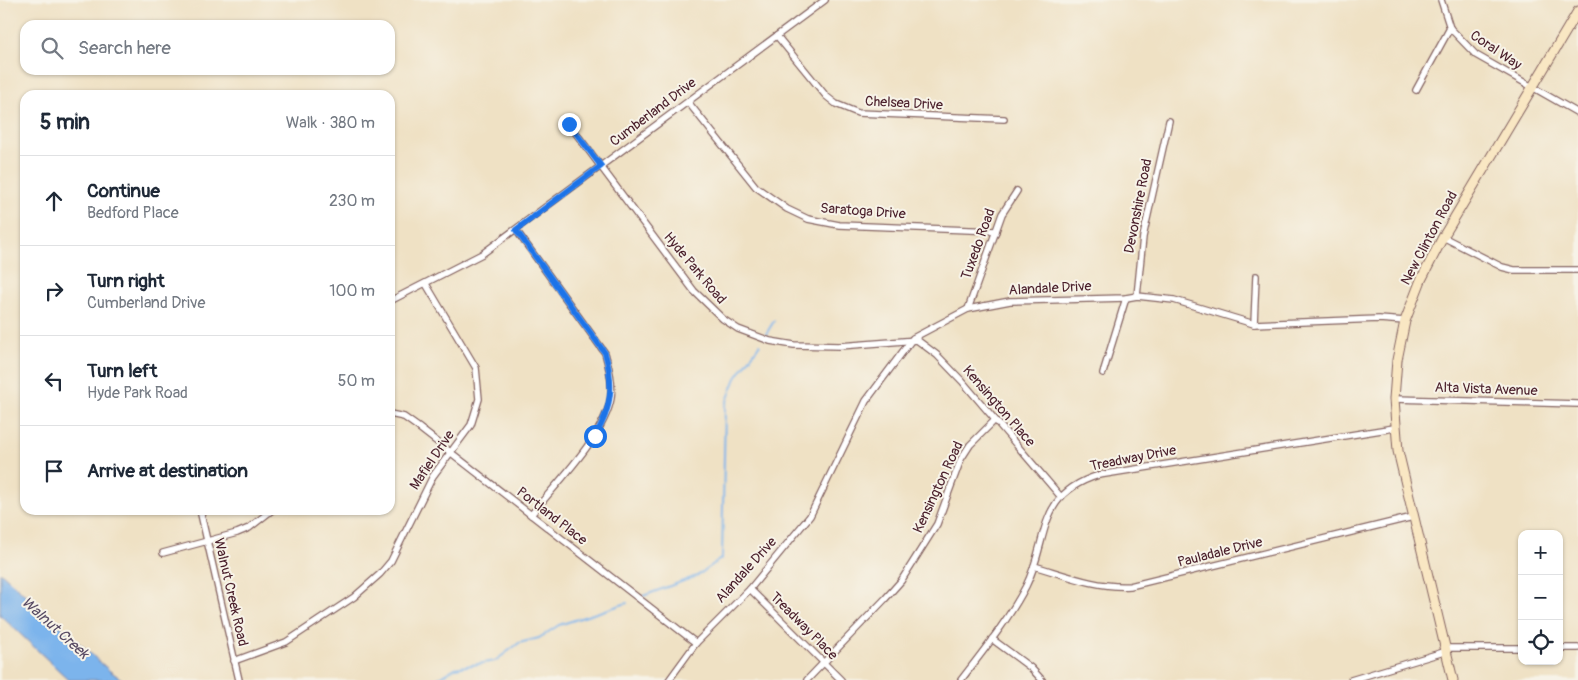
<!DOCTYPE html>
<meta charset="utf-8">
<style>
body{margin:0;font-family:Pangolin,sans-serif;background:#f2f2f3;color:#1f2937}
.controls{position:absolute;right:15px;bottom:15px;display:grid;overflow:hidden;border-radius:10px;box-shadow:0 1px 4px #0004}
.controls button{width:45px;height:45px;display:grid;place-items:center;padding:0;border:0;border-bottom:1px solid #e0e1e3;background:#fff;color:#1f2937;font:25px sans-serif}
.stop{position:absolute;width:15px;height:15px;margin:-11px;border:4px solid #1a73e8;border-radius:50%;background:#fff}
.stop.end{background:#1a73e8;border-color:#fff;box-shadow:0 1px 5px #0008}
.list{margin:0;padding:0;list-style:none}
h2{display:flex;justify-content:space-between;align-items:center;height:65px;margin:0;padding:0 20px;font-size:21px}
h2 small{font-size:16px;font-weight:400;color:#747a83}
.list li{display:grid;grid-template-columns:32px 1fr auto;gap:15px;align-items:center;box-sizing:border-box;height:90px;padding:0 20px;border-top:1px solid #e0e1e3}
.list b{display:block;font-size:19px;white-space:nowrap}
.list p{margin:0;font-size:16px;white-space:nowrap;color:#747a83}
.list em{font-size:16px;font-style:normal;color:#747a83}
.icon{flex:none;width:28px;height:28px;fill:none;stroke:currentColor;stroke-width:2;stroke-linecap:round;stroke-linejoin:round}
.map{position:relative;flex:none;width:1578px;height:680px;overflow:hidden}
.search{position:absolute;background:#fff;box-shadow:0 1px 4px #0004;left:20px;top:20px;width:375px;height:55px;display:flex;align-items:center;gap:12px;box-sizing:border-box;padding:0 18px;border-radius:15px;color:#747a83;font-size:19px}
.panel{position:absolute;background:#fff;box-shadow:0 1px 4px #0004;left:20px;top:90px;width:375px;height:425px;border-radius:15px}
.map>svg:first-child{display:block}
</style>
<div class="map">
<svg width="1578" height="680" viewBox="0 0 1578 680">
<rect width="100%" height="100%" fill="#f7f3e8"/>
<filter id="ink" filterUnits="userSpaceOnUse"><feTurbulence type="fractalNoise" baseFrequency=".02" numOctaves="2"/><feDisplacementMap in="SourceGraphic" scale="10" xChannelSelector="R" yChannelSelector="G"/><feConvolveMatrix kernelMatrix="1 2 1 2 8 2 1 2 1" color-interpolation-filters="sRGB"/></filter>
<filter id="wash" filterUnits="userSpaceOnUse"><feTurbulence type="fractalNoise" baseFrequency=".0096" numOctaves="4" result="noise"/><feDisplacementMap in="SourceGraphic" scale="20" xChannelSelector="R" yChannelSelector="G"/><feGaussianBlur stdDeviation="1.12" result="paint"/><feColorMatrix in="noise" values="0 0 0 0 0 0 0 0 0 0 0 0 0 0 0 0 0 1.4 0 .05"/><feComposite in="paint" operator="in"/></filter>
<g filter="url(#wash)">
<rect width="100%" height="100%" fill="#efe1c4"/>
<polygon fill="#7cb4ec" stroke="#636a8c" points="0,572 110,671 123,680 69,680 0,615"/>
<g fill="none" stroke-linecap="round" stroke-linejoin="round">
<g stroke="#7cb4ec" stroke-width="2">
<polyline points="766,334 774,321"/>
<polyline points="643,596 697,576 722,558 725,406 736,378 760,344"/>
<polyline points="435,680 455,668 495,661 519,643 539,638 559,625 627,603"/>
</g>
</g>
</g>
<g filter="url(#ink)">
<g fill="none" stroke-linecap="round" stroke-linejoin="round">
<defs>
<g id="street">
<polyline points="1441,0 1450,28 1476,55 1578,113"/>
<polyline points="777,36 826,96 836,104 858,113 1004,119"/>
<polyline points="1416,90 1450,28"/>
<polyline points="688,102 756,187 787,209 808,219 839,225 996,231"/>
<polyline points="569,124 694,291 723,319 738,329 770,341 794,345 840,346 917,340 937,355 962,381 1061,497"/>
<path d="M516,230L605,353C609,368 613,382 611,398C605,435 555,485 531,515"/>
<polyline points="1443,237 1502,267 1514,270 1578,270"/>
<polyline points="1137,296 1143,237 1169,121"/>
<polyline points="390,301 482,254 825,0"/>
<polyline points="968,309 1002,214 1017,191"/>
<polyline points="1254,324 1256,276"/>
<polyline points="1103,373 1126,298"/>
<polyline points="1394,399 1578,404"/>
<polyline points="390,414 404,417 418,427 696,643"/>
<polyline points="200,510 239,680"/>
<polyline points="163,553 237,533 249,528 272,510"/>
<path d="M1034,566C1065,575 1097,588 1130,586L1413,517"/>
<polyline points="750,589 841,680"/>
<polyline points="992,639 1031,668 1042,680"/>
<polyline points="1446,648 1522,648"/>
<polyline points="1559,648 1578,648"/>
<polyline points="234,661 286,642 354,597 380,574 391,561 433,476 471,425 479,399 476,368 426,284"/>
<polyline points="669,680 696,643 750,589 810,516 866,401 913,338 968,309 1010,301 1126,298 1137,296 1174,300 1254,324 1379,319 1405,321"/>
<polyline points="807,680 885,599 901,581 937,524 961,459 970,445 995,420"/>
<path d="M961,680C984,650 1009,619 1026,586C1050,538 1035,495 1099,475L1394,428"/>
<polyline points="1351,680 1447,651"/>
</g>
<polyline id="secondary" points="1453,680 1398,451 1394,399 1397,360 1405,321 1421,280 1443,237 1578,11"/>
</defs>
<use href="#street" stroke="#846361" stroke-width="8"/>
<use href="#secondary" stroke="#846361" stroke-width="11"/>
<use href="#street" stroke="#fff" stroke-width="5.5"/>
<use href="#secondary" stroke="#f9e7c3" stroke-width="9"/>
</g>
</g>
<g fill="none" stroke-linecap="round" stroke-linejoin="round" filter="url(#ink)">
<path stroke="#1a73e8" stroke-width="6" d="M569,124L601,166L516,230L605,353C614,384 612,408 595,436"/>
</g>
<g text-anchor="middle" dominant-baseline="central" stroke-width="4" stroke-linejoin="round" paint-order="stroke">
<g font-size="14" fill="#4a1f2b" stroke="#f7f3e8">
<text transform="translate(1496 50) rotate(34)">Coral Way</text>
<text transform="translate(904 103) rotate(3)">Chelsea Drive</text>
<text transform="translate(653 112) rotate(-37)">Cumberland Drive</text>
<text transform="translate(1138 206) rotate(-79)">Devonshire Road</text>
<text transform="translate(863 211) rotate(4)">Saratoga Drive</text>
<text transform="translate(1429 238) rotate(-62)">New Clinton Road</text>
<text transform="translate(978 244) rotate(-70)">Tuxedo Road</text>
<text transform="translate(695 268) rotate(50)">Hyde Park Road</text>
<text transform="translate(1050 288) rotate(-3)">Alandale Drive</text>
<text transform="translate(1486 389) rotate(2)">Alta Vista Avenue</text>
<text transform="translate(999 406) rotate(49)">Kensington Place</text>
<text transform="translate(1133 458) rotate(-11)">Treadway Drive</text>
<text transform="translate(432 460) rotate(-56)">Mafiel Drive</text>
<text transform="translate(938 487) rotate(-65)">Kensington Road</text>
<text transform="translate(552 516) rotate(38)">Portland Place</text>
<text transform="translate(1220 552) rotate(-14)">Pauladale Drive</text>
<text transform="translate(746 570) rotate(-48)">Alandale Drive</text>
<text transform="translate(231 592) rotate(77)">Walnut Creek Road</text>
<text transform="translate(804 626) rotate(45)">Treadway Place</text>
</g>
<g font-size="15" font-style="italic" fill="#594c65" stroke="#f7f3e8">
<text transform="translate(55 628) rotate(42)">Walnut Creek</text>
</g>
</g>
</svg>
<div class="controls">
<button>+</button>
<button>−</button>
<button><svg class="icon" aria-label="locate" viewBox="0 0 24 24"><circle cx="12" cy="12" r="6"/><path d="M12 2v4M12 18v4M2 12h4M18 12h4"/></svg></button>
</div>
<div class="stop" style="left:595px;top:436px"></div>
<div class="stop end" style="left:569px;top:124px"></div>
<div class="search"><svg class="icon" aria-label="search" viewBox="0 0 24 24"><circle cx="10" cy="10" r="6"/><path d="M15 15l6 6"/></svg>Search here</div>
<section class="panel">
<h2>5 min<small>Walk · 380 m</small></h2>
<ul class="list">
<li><svg class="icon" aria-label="ahead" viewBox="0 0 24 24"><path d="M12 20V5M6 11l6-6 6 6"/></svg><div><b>Continue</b><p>Bedford Place</p></div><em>230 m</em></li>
<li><svg class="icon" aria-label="right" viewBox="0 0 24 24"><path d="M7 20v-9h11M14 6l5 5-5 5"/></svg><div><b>Turn right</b><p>Cumberland Drive</p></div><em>100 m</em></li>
<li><svg class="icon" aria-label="left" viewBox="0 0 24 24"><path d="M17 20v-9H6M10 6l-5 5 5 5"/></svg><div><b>Turn left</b><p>Hyde Park Road</p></div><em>50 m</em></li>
<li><svg class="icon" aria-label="arrive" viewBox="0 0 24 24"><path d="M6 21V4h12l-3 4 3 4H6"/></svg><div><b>Arrive at destination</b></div></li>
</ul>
</section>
</div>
